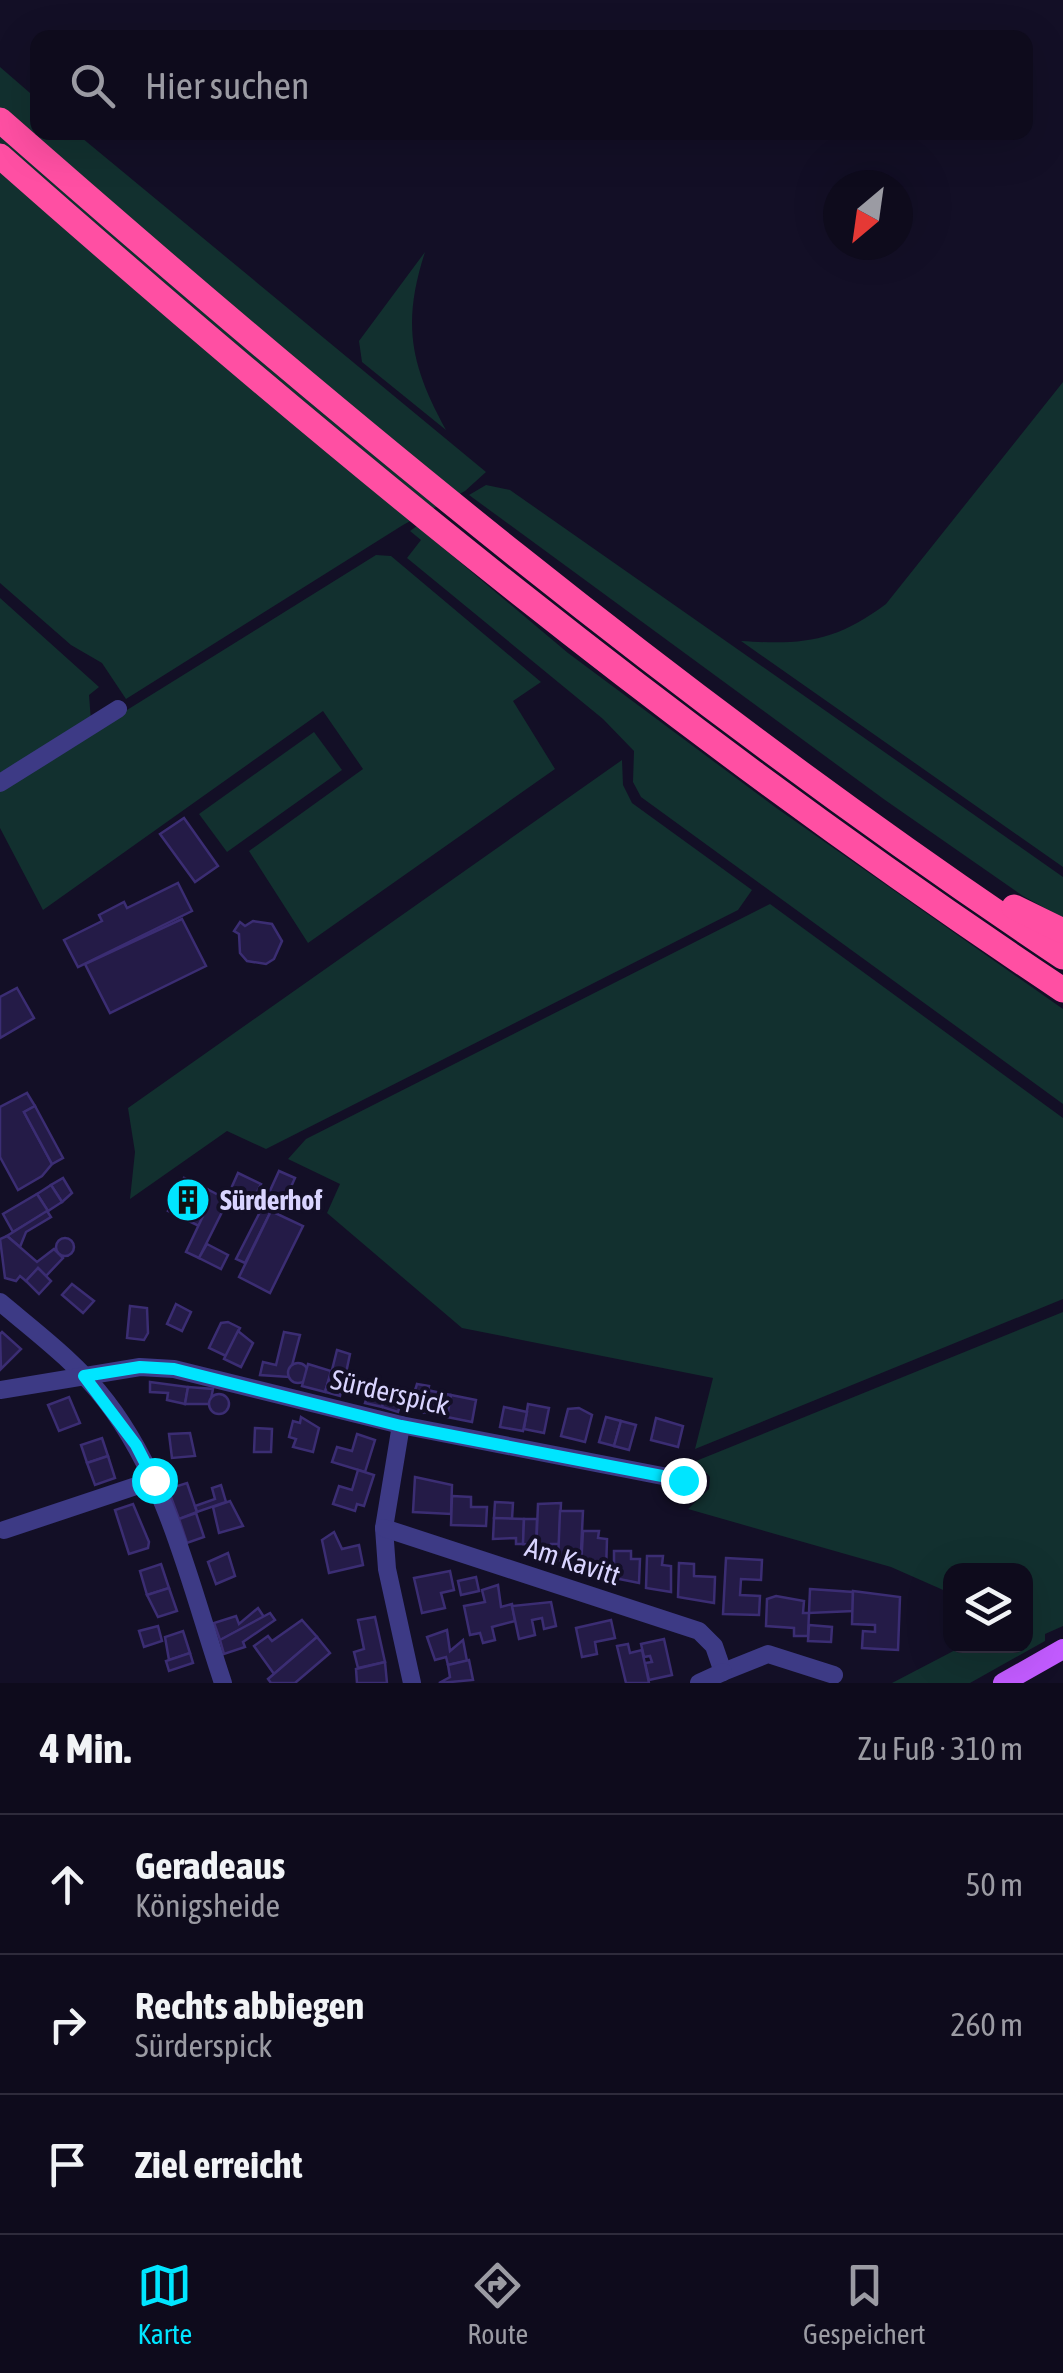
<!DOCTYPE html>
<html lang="de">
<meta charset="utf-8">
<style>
body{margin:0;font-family:"Asap Condensed",sans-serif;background:#171425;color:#f1f3f6}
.controls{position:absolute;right:30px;bottom:30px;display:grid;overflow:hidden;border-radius:20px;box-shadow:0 10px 40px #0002}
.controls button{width:90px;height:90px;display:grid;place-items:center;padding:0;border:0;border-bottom:2px solid #2e2b3b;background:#0e0b1c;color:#f1f3f6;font:50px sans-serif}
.compass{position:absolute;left:823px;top:170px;width:90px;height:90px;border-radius:50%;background:#0e0b1c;box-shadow:0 10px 40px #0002;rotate:209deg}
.stop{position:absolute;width:30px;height:30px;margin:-22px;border:8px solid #00e5ff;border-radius:50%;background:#fff}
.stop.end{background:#00e5ff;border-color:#fff;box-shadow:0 2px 10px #0008}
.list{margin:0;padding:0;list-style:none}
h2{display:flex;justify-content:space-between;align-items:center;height:130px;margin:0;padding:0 40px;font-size:42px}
h2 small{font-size:32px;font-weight:400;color:#9b9ba3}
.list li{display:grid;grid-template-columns:65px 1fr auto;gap:30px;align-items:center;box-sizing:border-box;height:140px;padding:0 40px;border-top:2px solid #2e2b3b}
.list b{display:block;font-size:38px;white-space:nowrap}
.list p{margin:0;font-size:32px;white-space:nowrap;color:#9b9ba3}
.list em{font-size:32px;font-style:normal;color:#9b9ba3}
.icon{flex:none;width:55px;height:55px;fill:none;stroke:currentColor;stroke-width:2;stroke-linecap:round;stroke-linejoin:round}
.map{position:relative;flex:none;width:1063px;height:1683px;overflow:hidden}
.search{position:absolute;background:#0e0b1c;box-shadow:0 10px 40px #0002;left:30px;right:30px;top:30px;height:110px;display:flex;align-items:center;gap:25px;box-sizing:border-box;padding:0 35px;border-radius:20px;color:#9b9ba3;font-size:38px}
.sheet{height:550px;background:#0e0b1c}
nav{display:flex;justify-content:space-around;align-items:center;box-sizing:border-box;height:140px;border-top:2px solid #2e2b3b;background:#0e0b1c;font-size:28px;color:#9b9ba3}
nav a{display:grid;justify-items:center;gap:5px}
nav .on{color:#00e5ff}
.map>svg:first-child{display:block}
</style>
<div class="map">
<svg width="1063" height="1683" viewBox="0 0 1063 1683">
<rect width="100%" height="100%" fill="#130f26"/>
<g fill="#12302f">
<polygon points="0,67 37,99 38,132 76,133 486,472 465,491 403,525 126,699 102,663 71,645 0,583"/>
<path d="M425,252C402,323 410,365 446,430L362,362L359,341Z"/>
<path d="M1063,382V867L741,641C803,645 835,642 886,604Z"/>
<polygon points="486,485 510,490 1063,877 1063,918 1023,896 885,800 469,495"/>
<polygon points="417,526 568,653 775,807 1063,1009 1063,1104 641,797 633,782 634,751 603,719 407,558 421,540 410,531"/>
<polygon points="376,555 391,556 541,682 513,701 555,769 308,943 249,851 363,769 323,711 43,910 0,828 0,789"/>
<polygon points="0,598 99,687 89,695 91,721 0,778"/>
<polygon points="314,732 342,770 227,852 199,814"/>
<polygon points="622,760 623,785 632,803 752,890 738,910 266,1149 227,1131 130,1199 135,1152 128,1108"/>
<polygon points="770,904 1063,1118 1063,1299 695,1449 713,1378 462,1328 327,1213 340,1184 288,1159 306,1139"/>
<polygon points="1063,1312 1063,1626 1045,1634 1045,1641 970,1683 892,1683 963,1646 1026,1646 1026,1570 950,1570 950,1593 891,1567 688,1509 709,1489 710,1477 696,1461"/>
</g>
<g fill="#241b47" stroke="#3b2d73" stroke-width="2.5">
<polygon points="184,818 218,866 195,882 160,834"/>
<polygon points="178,883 192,911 78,967 64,940 102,921 99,915 124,902 127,908"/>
<polygon points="182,919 206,966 110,1013 85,964"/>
<polygon points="253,921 272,924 282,941 274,959 266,964 247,961 240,953 239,934 234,931 240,922 245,926"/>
<polygon points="17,988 34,1018 0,1038 0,997"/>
<polygon points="27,1093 35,1106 24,1112 52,1164 42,1176 18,1190 0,1157 0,1107"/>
<polygon points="35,1106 63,1158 52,1164 24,1112"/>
<polygon points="279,1171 295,1178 282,1207 275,1204 272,1211 263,1206"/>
<polygon points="238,1173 261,1184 252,1202 230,1191"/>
<polygon points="63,1178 72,1193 62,1202 51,1185"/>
<polygon points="184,1178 207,1189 195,1213 203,1216 199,1226 168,1211"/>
<polygon points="51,1185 62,1202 48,1211 37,1194"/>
<polygon points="207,1189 228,1200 199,1258 186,1252 203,1216 195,1213"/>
<polygon points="37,1194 48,1211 13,1232 3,1214"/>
<polygon points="263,1206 271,1211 245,1263 236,1259"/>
<polygon points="47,1211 51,1217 26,1232 20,1247 7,1236"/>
<polygon points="271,1211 303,1226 270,1293 239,1277"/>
<polygon points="7,1236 37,1262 54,1249 63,1258 46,1276 38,1268 26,1281 20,1276 16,1281 5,1278 0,1239"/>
<circle cx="65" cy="1247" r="9"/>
<polygon points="207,1244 228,1255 221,1269 199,1258"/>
<polygon points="38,1268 51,1281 39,1294 26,1281"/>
<polygon points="72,1284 94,1301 83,1313 62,1295"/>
<polygon points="176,1304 191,1312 182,1331 167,1324"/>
<polygon points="130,1306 147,1308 148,1333 144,1340 127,1338"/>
<polygon points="228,1322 240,1328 226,1356 209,1348 221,1323"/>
<polygon points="238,1331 253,1343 241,1367 224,1359"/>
<polygon points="2,1332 21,1349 1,1369 0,1334"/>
<polygon points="284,1332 300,1335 289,1377 260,1375 263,1362 276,1365"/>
<polygon points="337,1350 350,1354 346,1373 332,1370"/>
<circle cx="298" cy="1373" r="10"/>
<polygon points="308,1364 331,1371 325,1392 302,1386"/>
<polygon points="332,1370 345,1373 340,1396 325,1392"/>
<polygon points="150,1382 188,1387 185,1404 167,1400 168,1393 150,1392"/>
<polygon points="371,1384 387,1388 382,1407 365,1403"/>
<polygon points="417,1384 429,1386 423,1412 411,1403"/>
<polygon points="188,1387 213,1389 210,1404 185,1404"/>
<polygon points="387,1388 404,1393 398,1412 382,1407"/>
<polygon points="427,1390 451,1395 447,1417 423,1412"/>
<circle cx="219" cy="1404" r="10"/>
<polygon points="451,1395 476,1400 472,1422 447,1417"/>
<polygon points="69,1397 80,1423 59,1431 48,1405"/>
<polygon points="528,1404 549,1408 544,1433 524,1429"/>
<polygon points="504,1407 527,1412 523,1431 500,1427"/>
<polygon points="579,1408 592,1415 585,1442 561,1436 568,1409"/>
<polygon points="301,1417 319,1428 313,1452 293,1447 296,1439 289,1437 293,1421 300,1423"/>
<polygon points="606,1417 621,1421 614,1446 599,1442"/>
<polygon points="656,1418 683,1426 678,1447 651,1440"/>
<polygon points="621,1421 636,1425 629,1450 614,1446"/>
<polygon points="255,1428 272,1429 271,1452 254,1452"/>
<polygon points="190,1433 195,1456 172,1458 169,1434"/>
<polygon points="357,1434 375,1440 365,1472 332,1462 337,1447 352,1451"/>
<polygon points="102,1438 108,1456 87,1463 81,1445"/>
<polygon points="108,1456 115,1478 95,1485 87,1463"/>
<polygon points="358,1470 374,1475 364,1506 357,1504 355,1511 333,1504 339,1486 352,1490"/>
<polygon points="415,1477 452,1485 451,1514 413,1512"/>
<polygon points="187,1483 197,1512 179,1519 168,1489"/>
<polygon points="221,1485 226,1502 197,1512 195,1506 215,1499 212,1488"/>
<polygon points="452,1496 471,1497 471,1507 487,1507 486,1526 451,1525"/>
<polygon points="230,1501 243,1526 219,1533 213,1507"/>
<polygon points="495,1502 513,1503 512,1519 494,1518"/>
<polygon points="561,1503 559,1544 551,1544 551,1553 536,1554 538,1504"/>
<polygon points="133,1504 149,1542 148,1548 129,1554 115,1510"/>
<polygon points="560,1511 583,1511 581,1551 574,1551 573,1560 558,1561"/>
<polygon points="196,1513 204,1537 187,1543 179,1519"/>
<polygon points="494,1518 524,1519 523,1544 516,1544 516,1538 493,1539"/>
<polygon points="524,1519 537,1519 536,1545 523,1544"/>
<polygon points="583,1531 599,1531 598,1538 607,1539 606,1572 581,1567"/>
<polygon points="334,1532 342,1549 359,1545 363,1565 329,1573 322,1540"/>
<polygon points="614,1551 631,1551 631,1559 640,1559 639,1583 614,1578"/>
<polygon points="228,1553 235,1576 216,1584 208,1562"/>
<polygon points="647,1556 663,1556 662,1565 671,1566 671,1592 646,1588"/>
<polygon points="726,1558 762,1560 761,1580 741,1579 740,1595 760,1596 759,1615 723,1614"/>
<polygon points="679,1563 694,1564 694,1576 715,1577 714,1603 678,1597"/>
<polygon points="161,1564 169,1588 147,1595 140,1571"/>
<polygon points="450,1571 454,1590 441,1593 445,1608 422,1613 414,1578"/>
<polygon points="476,1577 479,1591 461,1595 458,1581"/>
<polygon points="498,1585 501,1607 512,1604 515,1621 492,1627 495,1640 483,1643 480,1633 470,1635 464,1606 485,1602 482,1590"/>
<polygon points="169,1588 177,1611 158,1617 147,1595"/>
<polygon points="810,1589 853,1592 853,1611 809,1613"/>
<polygon points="853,1591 900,1597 898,1650 862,1648 863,1631 875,1632 875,1625 852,1624"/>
<polygon points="776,1596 804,1601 803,1613 809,1613 808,1636 794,1636 794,1628 766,1626 767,1599"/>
<polygon points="551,1602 556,1626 544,1629 542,1618 532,1620 535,1635 519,1639 512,1606"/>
<polygon points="258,1608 264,1617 220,1640 214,1623 236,1616 239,1624"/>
<polygon points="270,1613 275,1620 243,1642 245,1647 224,1654 220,1640"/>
<polygon points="375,1617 385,1662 358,1668 354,1652 364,1649 358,1620"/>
<polygon points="302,1620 317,1637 274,1674 254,1646 268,1636 272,1641"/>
<polygon points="611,1620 615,1638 595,1642 597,1654 582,1657 576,1628"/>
<polygon points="809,1625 832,1627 831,1642 808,1641"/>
<polygon points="158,1626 162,1641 144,1647 139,1631"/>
<polygon points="447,1630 450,1651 463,1640 467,1661 448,1665 446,1657 435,1660 427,1637"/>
<polygon points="183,1631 190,1653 169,1660 165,1637"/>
<polygon points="317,1637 330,1653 295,1683 271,1683 268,1679"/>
<polygon points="664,1639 672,1675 649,1680 645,1663 652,1662 650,1656 644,1657 641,1644"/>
<polygon points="628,1644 630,1653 642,1650 649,1683 626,1683 617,1646"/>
<polygon points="190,1653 193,1663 169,1671 166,1661"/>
<polygon points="469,1660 473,1680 439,1683 450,1677 448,1665"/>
<polygon points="385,1662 387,1683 357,1683 356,1669"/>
</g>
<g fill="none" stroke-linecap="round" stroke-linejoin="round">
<g stroke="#3d3a85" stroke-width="18">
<polyline points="0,783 118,709"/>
<path d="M0,1302C37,1333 77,1363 106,1401C168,1481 191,1588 223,1683"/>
<polyline points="0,1390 140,1367 174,1369 401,1425 683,1480"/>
<polyline points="401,1425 384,1528 387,1569 412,1683"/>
<polyline points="384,1528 699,1631 714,1646 723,1672 768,1654 834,1675"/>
<polyline points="4,1530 154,1480"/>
<polyline points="699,1683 723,1672"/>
</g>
<polyline stroke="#c25bff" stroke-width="20" points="1003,1683 1063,1649"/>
<g stroke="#ff4fa3" stroke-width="25">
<path d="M0,120C339,418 687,706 1063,957"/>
<path d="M0,156C337,454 688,741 1063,990"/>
<polyline points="1014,907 1063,931"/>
</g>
</g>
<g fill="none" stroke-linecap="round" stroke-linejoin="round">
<polyline stroke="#00e5ff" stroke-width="12" points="154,1480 136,1445 84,1376 140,1367 174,1369 401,1426 683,1480"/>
</g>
<defs>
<symbol id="building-disc" viewBox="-11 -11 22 22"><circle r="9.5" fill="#00e5ff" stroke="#130f26"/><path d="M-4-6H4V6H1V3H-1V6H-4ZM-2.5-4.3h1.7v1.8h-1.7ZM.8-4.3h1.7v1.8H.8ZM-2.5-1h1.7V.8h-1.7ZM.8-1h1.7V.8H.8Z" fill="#111"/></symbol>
</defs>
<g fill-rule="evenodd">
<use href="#building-disc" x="163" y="1175" width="50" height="50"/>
</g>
<g text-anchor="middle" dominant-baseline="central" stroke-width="8" stroke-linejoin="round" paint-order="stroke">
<g font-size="28" font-weight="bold" fill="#d9d4ff" stroke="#130f26" text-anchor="start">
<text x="220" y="1200">Sürderhof</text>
</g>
<g font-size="28" fill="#d9d4ff" stroke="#130f26">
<text transform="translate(390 1392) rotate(13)">Sürderspick</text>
<text transform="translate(573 1561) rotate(18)">Am Kavitt</text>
</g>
</g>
</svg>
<div class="controls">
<button><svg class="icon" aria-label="layers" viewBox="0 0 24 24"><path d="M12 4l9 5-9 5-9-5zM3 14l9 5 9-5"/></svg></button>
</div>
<svg class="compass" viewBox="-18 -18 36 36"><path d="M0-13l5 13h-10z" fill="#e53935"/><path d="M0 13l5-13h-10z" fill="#9b9ba3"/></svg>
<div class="stop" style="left:154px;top:1480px"></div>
<div class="stop end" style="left:683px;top:1480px"></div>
<div class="search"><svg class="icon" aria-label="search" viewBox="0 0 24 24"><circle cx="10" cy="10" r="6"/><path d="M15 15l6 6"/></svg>Hier suchen</div>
</div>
<section class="sheet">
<h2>4 Min.<small>Zu Fuß · 310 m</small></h2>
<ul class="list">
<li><svg class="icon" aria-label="ahead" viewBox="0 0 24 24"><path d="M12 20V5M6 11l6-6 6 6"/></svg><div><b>Geradeaus</b><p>Königsheide</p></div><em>50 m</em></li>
<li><svg class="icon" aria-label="right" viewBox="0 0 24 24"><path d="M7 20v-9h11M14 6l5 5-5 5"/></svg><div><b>Rechts abbiegen</b><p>Sürderspick</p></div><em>260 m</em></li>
<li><svg class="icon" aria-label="arrive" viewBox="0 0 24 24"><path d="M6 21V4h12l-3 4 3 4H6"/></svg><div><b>Ziel erreicht</b></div></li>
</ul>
</section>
<nav>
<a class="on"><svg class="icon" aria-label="map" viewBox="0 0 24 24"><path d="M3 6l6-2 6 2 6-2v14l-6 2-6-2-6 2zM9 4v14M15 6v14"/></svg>Karte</a>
<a><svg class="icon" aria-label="directions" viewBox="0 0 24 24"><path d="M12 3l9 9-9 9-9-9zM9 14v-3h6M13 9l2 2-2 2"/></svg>Route</a>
<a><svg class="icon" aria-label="saved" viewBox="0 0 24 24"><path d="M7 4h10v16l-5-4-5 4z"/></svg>Gespeichert</a>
</nav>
